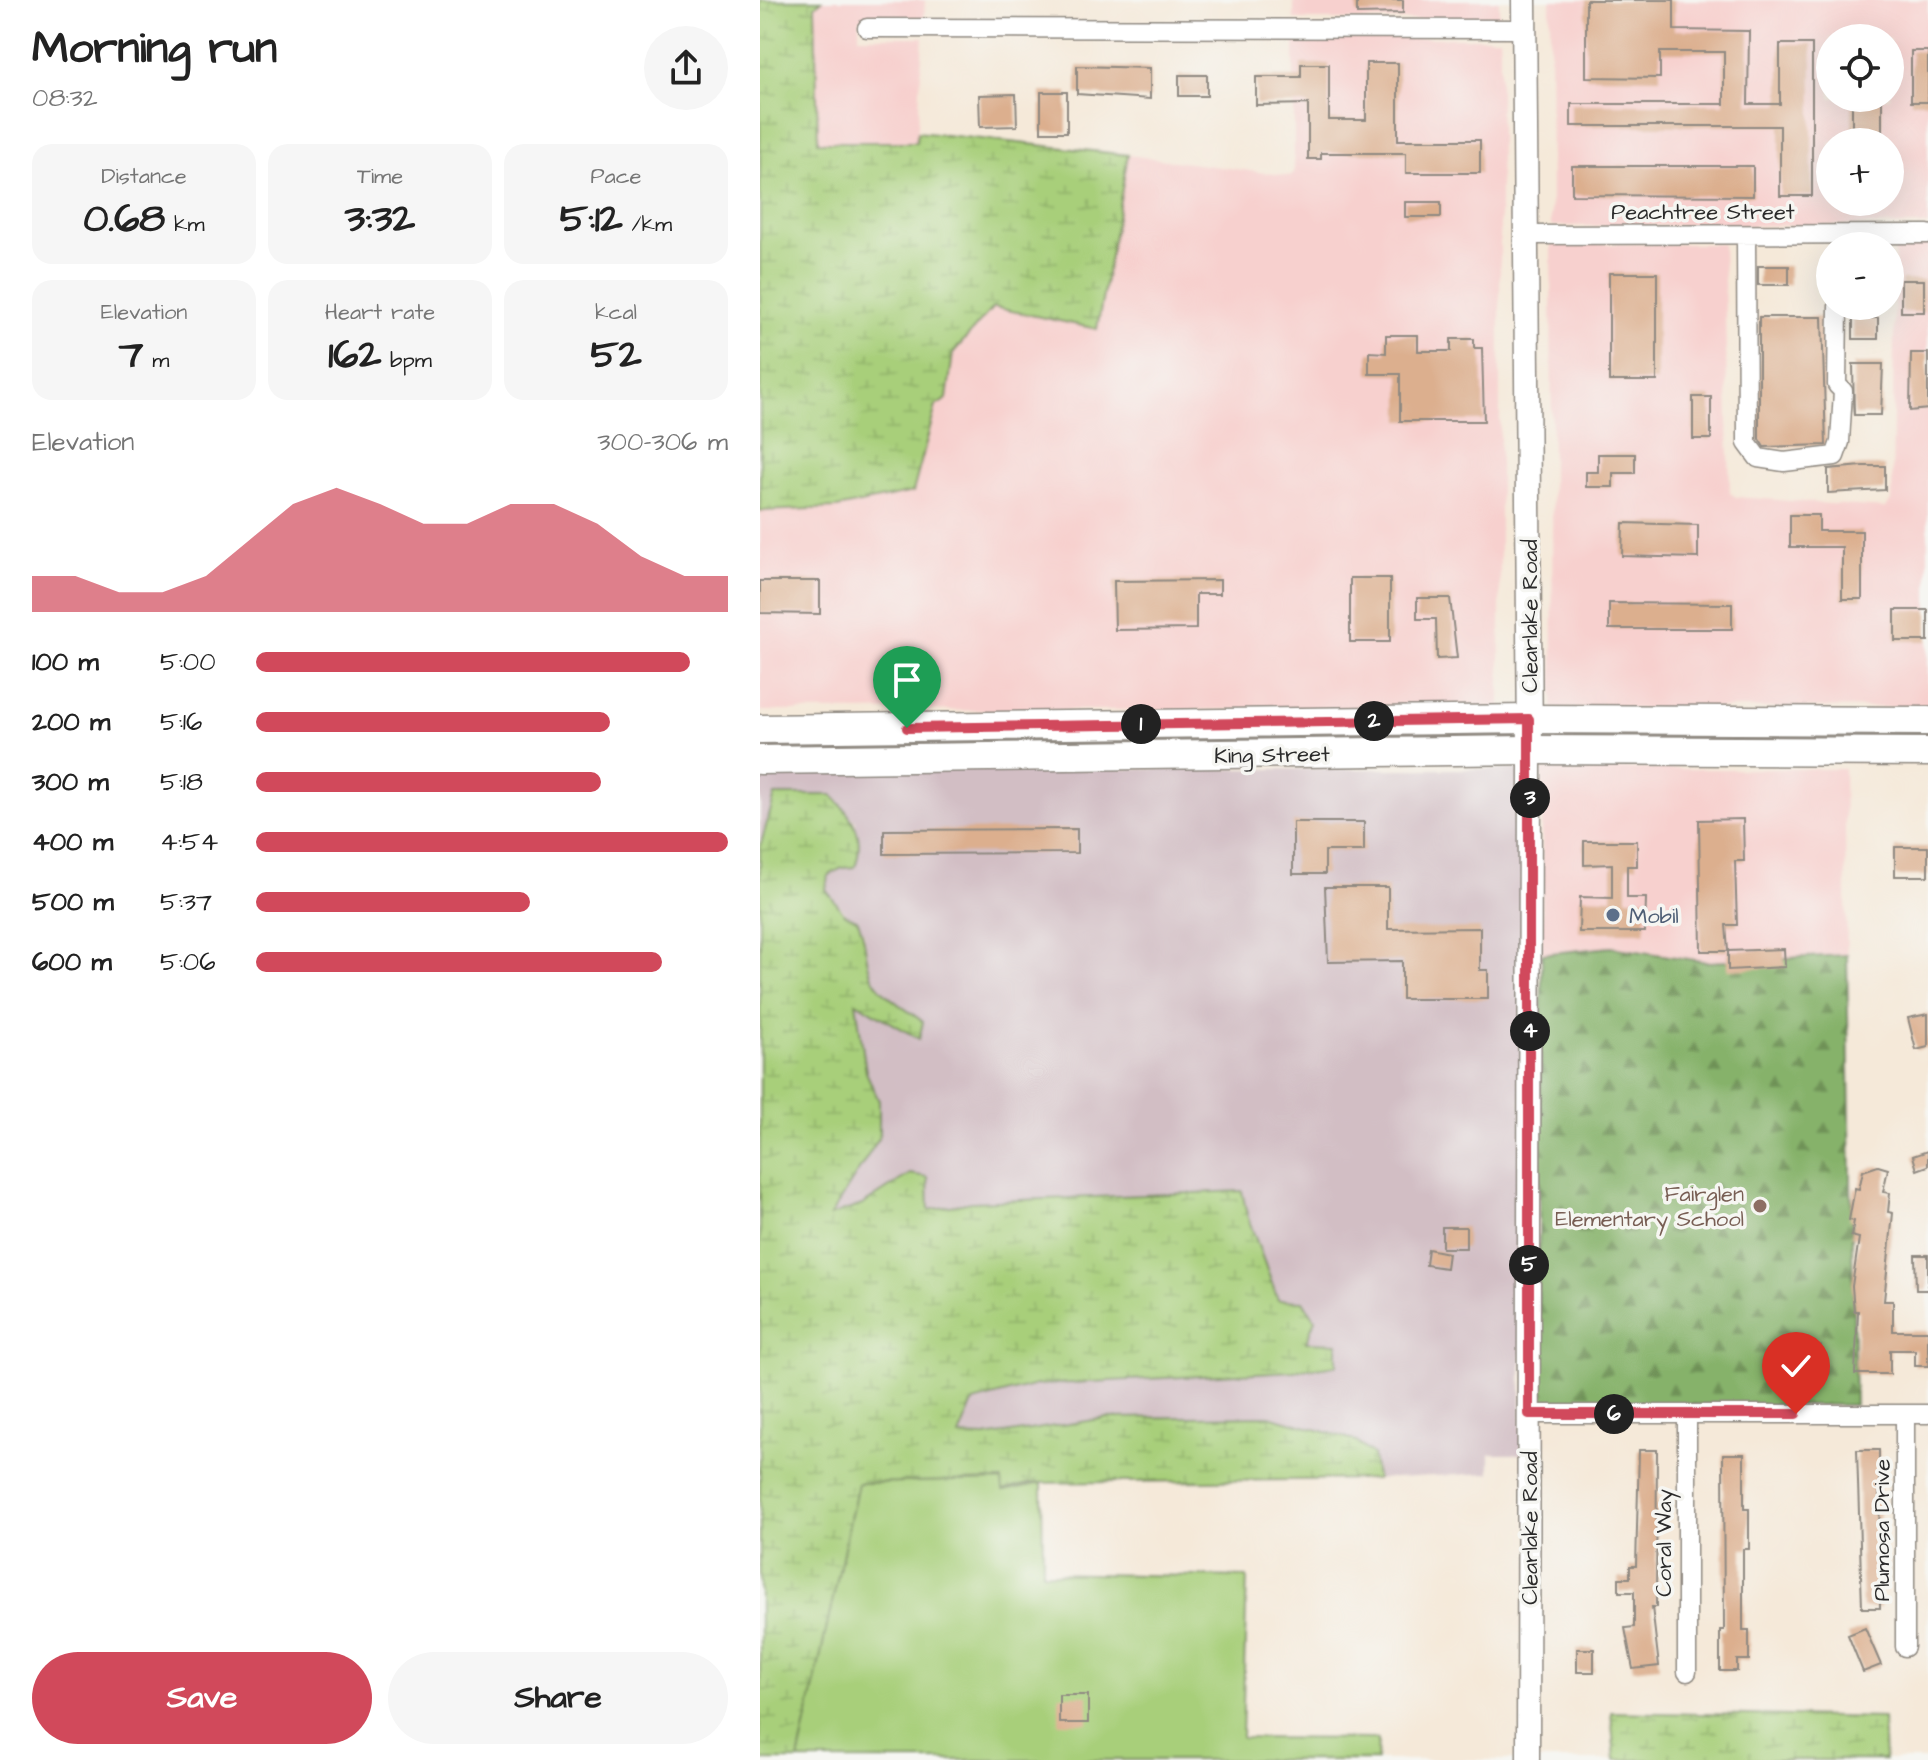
<!DOCTYPE html>
<meta charset="utf-8">
<style>
:root{--surface:#fff;--page:#f6f6f6;--text:#222;--muted:#767676;--accent:#d1495b}
body{margin:0;font-family:"Architects Daughter",sans-serif;background:var(--page);color:var(--text);height:100vh;display:flex;flex-direction:column;font-size:30px;white-space:nowrap}
*{box-sizing:border-box;margin:0}
p{font-size:26px;color:var(--muted)}
.icon{flex:none;width:44px;height:44px;fill:none;stroke:currentColor;stroke-width:2;stroke-linecap:round;stroke-linejoin:round}
.map{position:relative;flex:1;overflow:hidden}
.drawer{display:flex;flex-direction:column;background:var(--surface);width:760px}
.drawer>*{flex:none}
.buttons{position:absolute;left:1056px;top:24px;display:grid;gap:16px}
.buttons a{display:grid;place-items:center;width:88px;height:88px;border-radius:50%;background:var(--surface);box-shadow:0 8px 32px #0002;font-size:40px}
.pin{position:absolute;display:grid;place-items:center;width:68px;height:68px;color:#fff;margin:-82px -34px;border-radius:50% 50% 50% 0;rotate:-45deg;box-shadow:0 0 8px #0007}
.pin .icon{rotate:45deg}
.km{position:absolute;width:40px;height:40px;margin:-20px;border-radius:50%;background:#222;color:#fff;font-size:22px;line-height:40px;text-align:center}
.round{display:grid;place-items:center;flex:none;width:84px;height:84px;border-radius:42px;background:var(--page)}
.head{display:flex;align-items:center;justify-content:space-between;height:136px;padding:0 32px}
h1{font-size:44px;font-weight:700;line-height:60px}
.metrics{display:grid;grid-template-columns:repeat(3,1fr);gap:12px;height:136px;padding:8px 32px}
.metrics div{display:grid;align-content:center;border-radius:20px;background:var(--page);text-align:center}
.metrics b{font-size:40px;font-weight:700}
.metrics small{font-size:22px;font-weight:400}
.metrics p{font-size:22px}
.chart{height:224px;padding:16px 32px}
.chart p{display:flex;justify-content:space-between}
.chart svg{width:100%;height:144px;margin-top:8px;fill:var(--accent);opacity:.7}
.cta{display:flex;gap:16px;margin-top:auto;padding:16px 32px}
.cta a{flex:1;height:92px;border-radius:48px;background:var(--accent);color:#fff;font-size:32px;font-weight:700;line-height:92px;text-align:center}
.cta a+a{background:var(--page);color:var(--text)}
ul{padding:0 32px;list-style:none;font-size:26px}
li{display:grid;grid-template-columns:128px 96px 1fr;align-items:center;height:60px}
li i{height:20px;border-radius:10px;background:var(--accent)}
main{display:flex;flex:1;min-height:0}
.map>svg:first-child{display:block}
</style>
<main>
<section class="drawer">
<div class="head"><div><h1>Morning run</h1><p>08:32</p></div><a class="round"><svg class="icon" aria-label="share" viewBox="0 0 24 24"><path d="M12 15V3M7 8l5-5 5 5M5 13v7h14v-7"/></svg></a></div>
<div class="metrics">
<div><p>Distance</p><b>0.68<small> km</small></b></div>
<div><p>Time</p><b>3:32</b></div>
<div><p>Pace</p><b>5:12<small> /km</small></b></div>
</div>
<div class="metrics">
<div><p>Elevation</p><b>7<small> m</small></b></div>
<div><p>Heart rate</p><b>162<small> bpm</small></b></div>
<div><p>kcal</p><b>52</b></div>
</div>
<div class="chart"><p><span>Elevation</span>300–306 m</p>
<svg viewBox="0 0 160 44" preserveAspectRatio="none"><path d="M0 44V33L10 33L20 38L30 38L40 33L50 22L60 11L70 6L80 11L90 17L100 17L110 11L120 11L130 17L140 27L150 33L160 33V44z"/></svg>
</div>
<ul>
<li><b>100 m</b>5:00<i style="width:92%"></i></li>
<li><b>200 m</b>5:16<i style="width:75%"></i></li>
<li><b>300 m</b>5:18<i style="width:73%"></i></li>
<li><b>400 m</b>4:54<i style="width:100%"></i></li>
<li><b>500 m</b>5:37<i style="width:58%"></i></li>
<li><b>600 m</b>5:06<i style="width:86%"></i></li>
</ul>
<div class="cta"><a>Save</a><a>Share</a></div>
</section>
<div class="map">
<svg width="1168" height="1760" viewBox="0 0 1168 1760">
<defs>
<pattern id="forest-firs" width="22" height="20" patternUnits="userSpaceOnUse" patternTransform="scale(2)"><rect width="22" height="20" fill="#86b26a"/><path d="M5 1l3.5 6h-7zM16 11l3.5 6h-7z" fill="#6e9157"/></pattern>
<pattern id="wetland-marsh" width="20" height="14" patternUnits="userSpaceOnUse" patternTransform="scale(2)"><rect width="20" height="14" fill="#a8cf7a"/><path d="M1 5h8M5 5V1M11 12h8M15 12V8" fill="none" stroke="#91b26a"/></pattern>
</defs>
<rect width="100%" height="100%" fill="#f6f6f2"/>
<filter id="ink" filterUnits="userSpaceOnUse"><feTurbulence type="fractalNoise" baseFrequency=".0125" numOctaves="2"/><feDisplacementMap in="SourceGraphic" scale="16" xChannelSelector="R" yChannelSelector="G"/><feConvolveMatrix kernelMatrix="1 2 1 2 8 2 1 2 1" color-interpolation-filters="sRGB"/></filter>
<filter id="wash" filterUnits="userSpaceOnUse"><feTurbulence type="fractalNoise" baseFrequency=".006" numOctaves="4" result="noise"/><feDisplacementMap in="SourceGraphic" scale="32" xChannelSelector="R" yChannelSelector="G"/><feGaussianBlur stdDeviation="1.8" result="paint"/><feColorMatrix in="noise" values="0 0 0 0 0 0 0 0 0 0 0 0 0 0 0 0 0 1.4 0 .05"/><feComposite in="paint" operator="in"/></filter>
<g filter="url(#wash)">
<rect width="100%" height="100%" fill="#f5e9d9"/>
<path fill="#f7d0ce" fill-rule="evenodd" d="M62,0H165L164,19H99V37H163L157,143L58,142L55,6Z
M534,0H739V20H534Z
M790,0H1168V225L791,226ZM1070,38H1130V98H1070ZM1070,142H1130V202H1070Z
M534,38H740V709L0,711V511L77,508L153,492L176,406L187,399L193,353L233,307L337,329L368,155L529,176L534,173Z
M1135,243H1168V707L793,709L791,244H963L970,493L976,497L1125,508L1132,500Z
M782,769H1084L1087,955L948,962L782,954Z"/>
<path fill="#d2bec4" d="M0,769H762L761,1454H730V1473L616,1479L612,1455L594,1440L553,1431H272L225,1437L199,1436L213,1402L276,1385L533,1371L576,1343H545L555,1319L543,1301L518,1300L487,1215L482,1191L212,1202L169,1210L168,1177L150,1174L102,1205L70,1217L119,1137V1101L106,1072L95,1001L158,1039L163,1022L128,995L111,976L104,932L66,890L68,876L82,868L95,867L96,822L71,795L0,847Z"/>
<path fill="#a8cf7a" stroke="#6a7d52" stroke-width="2" d="M242,1480L244,1491L282,1483L283,1573L487,1577L482,1738L618,1739L617,1760H38L97,1483Z"/>
<path fill="url(#forest-firs)" stroke="#586e4a" stroke-width="2" d="M851,947L948,962L1087,955L1095,1405H777L782,954Z"/>
<path fill="url(#wetland-marsh)" stroke="#6a7d52" stroke-width="2" d="M0,0H62L55,6L58,142H156L158,132L368,155L337,329L233,307L193,353L187,399L176,406L153,492L77,508L0,511Z
M15,795H72C93,817 106,835 95,867L82,868L68,876L66,890L85,914L97,919C107,937 104,956 111,974C119,994 147,1009 163,1022L159,1039L96,1002L106,1072L119,1101V1138L70,1216L102,1205L150,1174L168,1177L169,1210L212,1202L482,1191L487,1215L518,1300L543,1301L555,1319L546,1342L577,1343V1365L533,1371L276,1385L213,1402L199,1436L225,1437L347,1418L509,1416L594,1440L613,1455L616,1479L271,1483L243,1491L242,1480L98,1483L38,1760H0V847Z
M851,1712L1123,1718L1125,1760H855Z"/>
<g id="blocks">
<path fill="#dcaf8e" d="M597,0H643V13L597,14Z
M826,0H914V30L989,31L988,104H1020V44H1052V196H1020V126H811V104H964V52H900V78L826,77Z
M1151,51H1168V102H1151Z
M606,63H638V140H720V173H646V153H561V159H548V104L496,105V77H541V64H569V120H606Z
M317,66L390,68V99L317,94Z
M419,75H447V96H419Z
M281,92H307V132H281Z
M256,94L257,126L220,127L219,95Z
M1092,98H1122V142H1092Z
M812,166H993V196L812,195Z
M645,202H681V217H645Z
M998,266H1029V285H998Z
M849,273H897V381H849Z
M1141,280H1164V312H1141Z
M999,317H1062L1066,445L1004,447L999,439Z
M1093,318H1118V339H1093Z
M626,335H658V351H691V339H714V348H722L724,421H640V374H609V352L626,353Z
M1151,353H1168V409L1150,411Z
M1093,364H1123L1121,415H1094Z
M933,397H951V439H933Z
M838,454H875V473H853V487H826V472H838Z
M1103,466H1125V490L1068,493V469Z
M1030,515H1059V531H1102V599H1082V547H1030Z
M863,523L938,525V558L862,556Z
M590,578H630V642H590Z
M460,580V594H436V629L355,630L354,581Z
M0,581H60V614L0,613Z
M657,598H690L697,658L677,659L676,619H657Z
M849,603L972,604V629H849Z
M1135,610H1168V641H1135Z
M983,819L984,861H975L977,925H966L968,951H941L939,820Z
M533,822H604V851H565V874H533Z
M317,829V853L124,854V830Z
M824,841H877V866H867V898H886L885,932H819L820,897L852,898V864L824,865Z
M1135,847H1168V876H1135Z
M565,887H628V929L720,928V970H728V999H642V961L568,962Z
M1024,949L1025,967L968,970V951Z
M1168,1014V1047L1156,1050L1148,1018Z
M1168,1151V1166L1157,1170L1153,1156Z
M1118,1166L1128,1169L1123,1192L1130,1193L1128,1212L1133,1213L1124,1301H1133V1331H1168V1366H1155V1350H1130V1374H1095L1098,1311H1094L1092,1286L1099,1238L1091,1236L1094,1221L1089,1220L1095,1188L1099,1189L1103,1171Z
M682,1227H706V1248H682Z
M668,1249L688,1253L686,1268L666,1265Z
M1155,1255H1168V1290H1156Z
M1029,1346H1061V1365H1029Z
M879,1450H897L896,1607H892L899,1666L873,1669L865,1628L874,1627V1592H859V1578H870V1566H876Z
M1097,1450H1119L1120,1608H1102Z
M963,1454H984V1509H989V1549H983V1630H989V1660H977V1671H960V1630H964Z
M1105,1628L1121,1665L1103,1672L1088,1635Z
M817,1649H834V1672H817Z
M299,1695H328V1723H299Z"/>
</g>
</g>
<g filter="url(#ink)">
<use href="#blocks" fill-opacity="0" stroke="#908a82" stroke-width="2"/>
<g fill="none" stroke-linecap="round" stroke-linejoin="round">
<defs>
<path id="minor" d="M107,28L764,29
M766,235L1168,234
M986,235L987,443L998,458L1024,462L1075,456L1080,442L1083,391L1077,385L1078,306
M769,1414H1168
M927,1414V1672
M1145,1414V1647"/>
<path id="tertiary" d="M768,1760L770,750"/>
<path id="secondary" d="M764,0L770,750"/>
<path id="primary" d="M0,729L769,719L1168,721
M0,760L770,750L1168,752"/>
</defs>
<use href="#minor" stroke="#908a82" stroke-width="21"/>
<use href="#tertiary" stroke="#908a82" stroke-width="25"/>
<use href="#secondary" stroke="#908a82" stroke-width="27"/>
<use href="#primary" stroke="#908a82" stroke-width="31"/>
<use href="#minor" stroke="#fff" stroke-width="18"/>
<use href="#tertiary" stroke="#fff" stroke-width="22"/>
<use href="#secondary" stroke="#fff" stroke-width="24"/>
<use href="#primary" stroke="#fff" stroke-width="28"/>
</g>
</g>
<g fill="none" stroke-linecap="round" stroke-linejoin="round" filter="url(#ink)">
<defs>
<path id="route" d="M147,728L769,719V1414H1036"/>
</defs>
<use href="#route" stroke="#fff" stroke-width="16"/>
<use href="#route" stroke="#d1495b" stroke-width="10"/>
</g>
<circle fill="#5c6f8a" stroke="#f6f6f2" stroke-width="3" cx="853" cy="915" r="8"/>
<circle fill="#8d6e63" stroke="#f6f6f2" stroke-width="3" cx="1000" cy="1206" r="8"/>
<g text-anchor="middle" stroke-width="7" stroke-linejoin="round" paint-order="stroke">
<g font-size="22" fill="#2b2b2b" stroke="#f6f6f2">
<text x="943" y="219">Peachtree Street</text>
<text transform="translate(769 616) rotate(-90)" y="8">Clearlake Road</text>
<text transform="translate(512 754) rotate(-1)" y="8">King Street</text>
<text transform="translate(769 1528) rotate(-90)" y="8">Clearlake Road</text>
<text transform="translate(1121 1530) rotate(-90)" y="8">Plumosa Drive</text>
<text transform="translate(903 1543) rotate(-90)" y="8">Coral Way</text>
</g>
<g font-size="22" fill="#4e5e75" stroke="#f6f6f2" text-anchor="start">
<text x="869" y="923">Mobil</text>
</g>
<g font-size="22" fill="#785e54" stroke="#f6f6f2" text-anchor="end">
<text x="984" y="1201">Fairglen<tspan x="984" dy="25">Elementary School</tspan></text>
</g>
</g>
</svg>
<div class="buttons">
<a><svg class="icon" aria-label="locate" viewBox="0 0 24 24"><circle cx="12" cy="12" r="6"/><path d="M12 2v4M12 18v4M2 12h4M18 12h4"/></svg></a>
<a>+</a>
<a>−</a>
</div>
<div class="pin" style="left:147px;top:728px;background:#1e9e55"><svg class="icon" aria-label="arrive" viewBox="0 0 24 24"><path d="M6 21V4h12l-3 4 3 4H6"/></svg></div>
<div class="pin" style="left:1036px;top:1414px;background:#d93025"><svg class="icon" aria-label="check" viewBox="0 0 24 24"><path d="M5 12l5 5 9-10"/></svg></div>
<b class="km" style="left:381px;top:724px">1</b>
<b class="km" style="left:614px;top:721px">2</b>
<b class="km" style="left:770px;top:798px">3</b>
<b class="km" style="left:770px;top:1031px">4</b>
<b class="km" style="left:769px;top:1265px">5</b>
<b class="km" style="left:854px;top:1414px">6</b>
</div>
</main>
